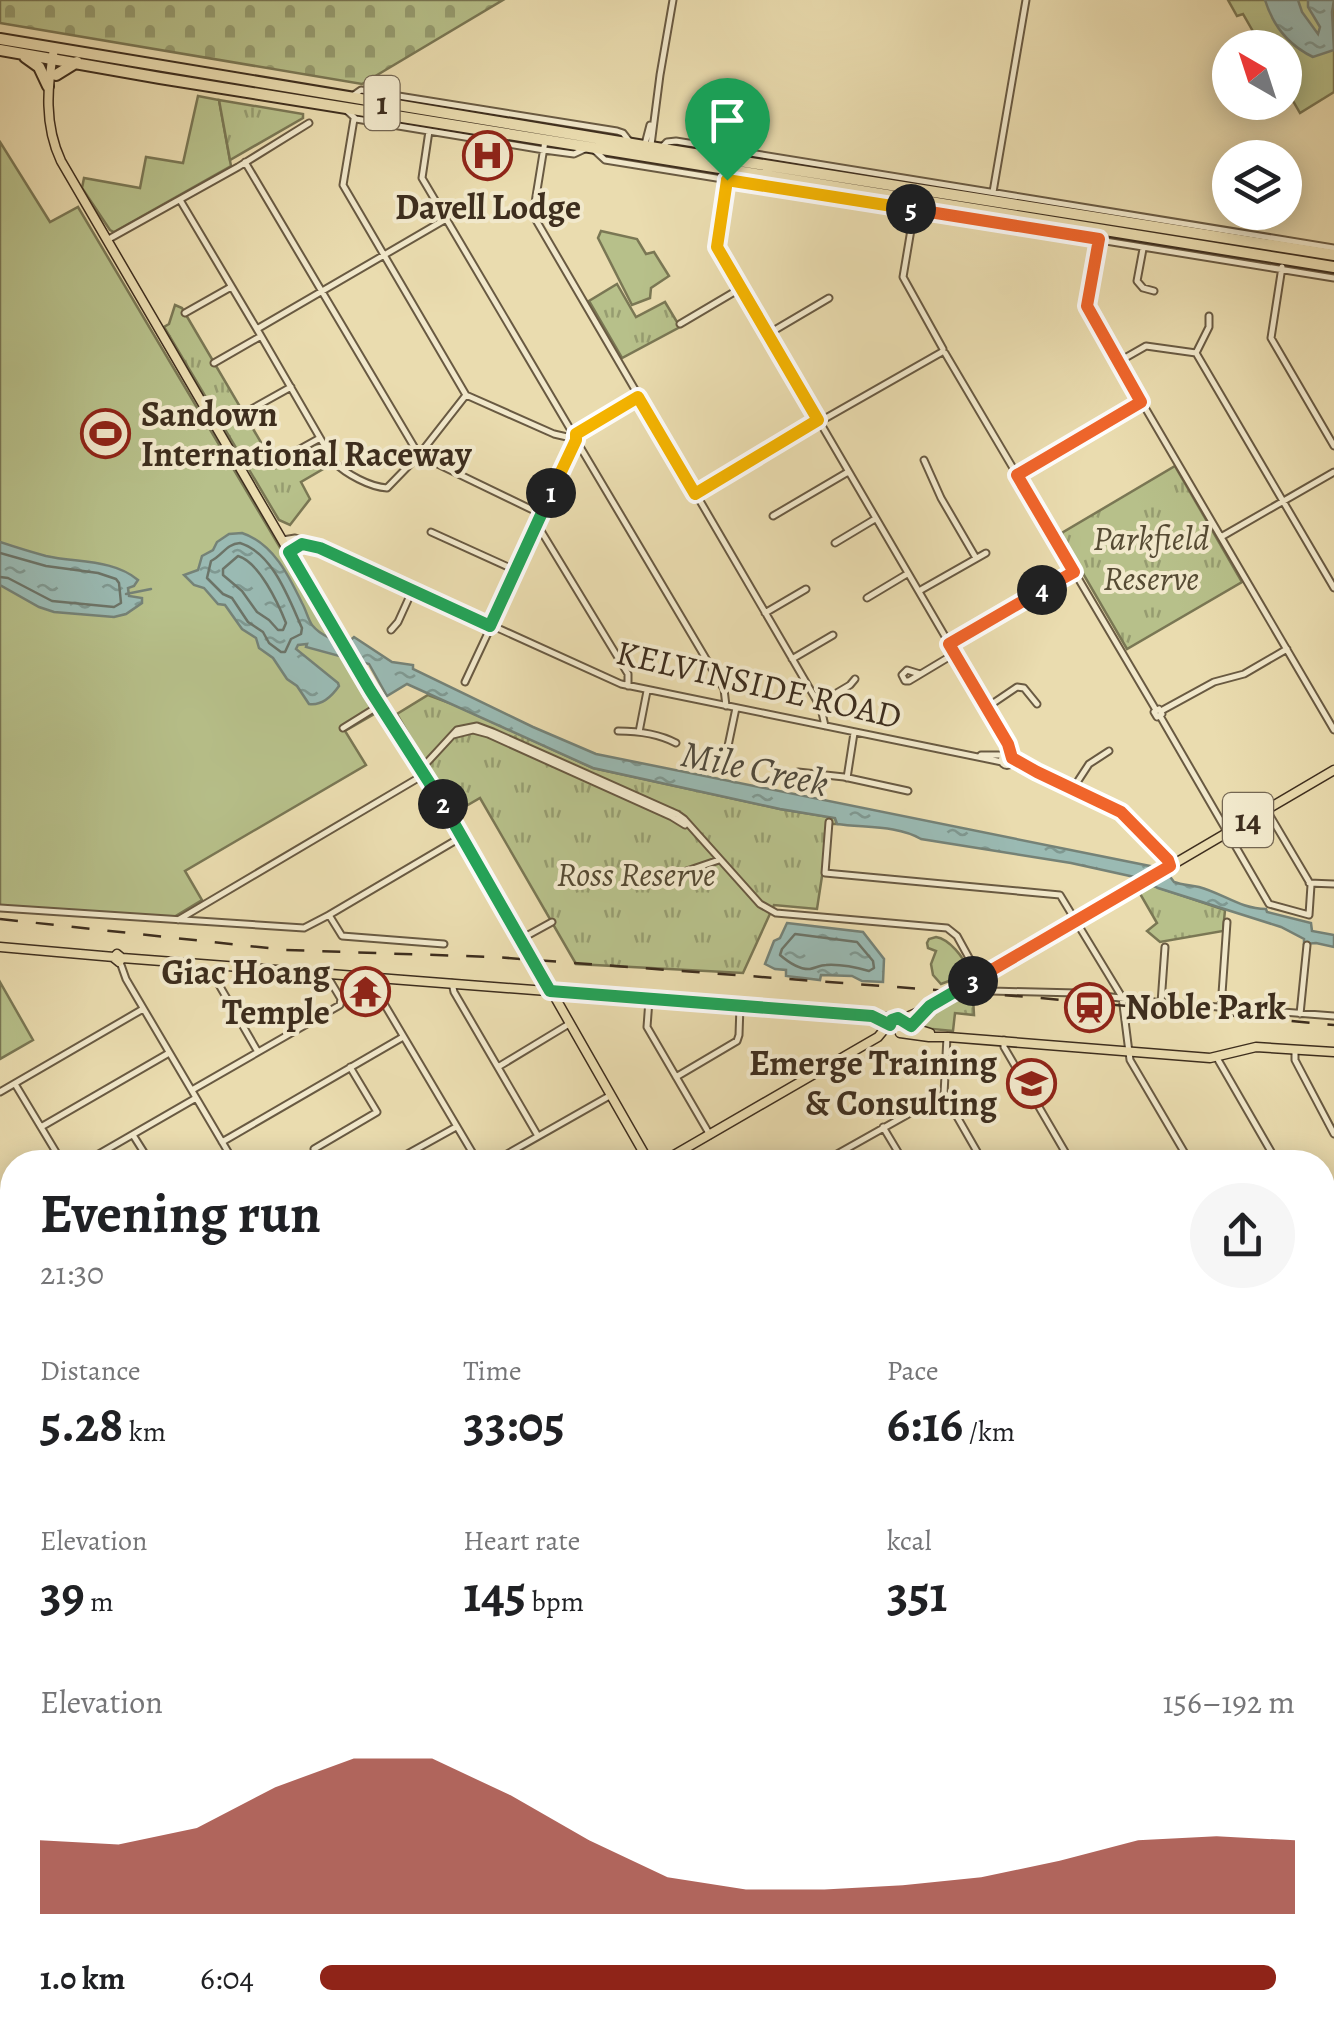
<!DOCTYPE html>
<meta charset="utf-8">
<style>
:root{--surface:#fff;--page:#f6f6f6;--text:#202124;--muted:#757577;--accent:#8f2418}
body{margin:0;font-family:Alegreya,serif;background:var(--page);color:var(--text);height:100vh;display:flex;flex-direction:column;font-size:38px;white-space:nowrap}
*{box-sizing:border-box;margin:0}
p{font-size:32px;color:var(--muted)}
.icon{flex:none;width:55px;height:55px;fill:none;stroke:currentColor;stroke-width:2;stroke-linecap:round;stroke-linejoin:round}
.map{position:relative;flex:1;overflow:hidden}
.side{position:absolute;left:0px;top:1150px;width:1335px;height:885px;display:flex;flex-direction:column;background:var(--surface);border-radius:40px 40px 0 0;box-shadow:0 5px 25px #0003}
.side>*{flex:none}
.needle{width:65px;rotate:321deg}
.fabs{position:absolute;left:1212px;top:30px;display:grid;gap:20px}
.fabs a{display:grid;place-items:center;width:90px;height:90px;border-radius:50%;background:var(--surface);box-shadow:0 5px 25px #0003;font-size:50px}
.pin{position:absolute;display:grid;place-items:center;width:85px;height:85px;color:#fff;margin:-102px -42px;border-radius:50% 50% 50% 0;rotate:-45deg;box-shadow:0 0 10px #0007}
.pin .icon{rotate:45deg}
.km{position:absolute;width:50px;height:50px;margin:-25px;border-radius:50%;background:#222;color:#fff;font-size:28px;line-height:50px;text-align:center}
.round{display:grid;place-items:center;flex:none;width:105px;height:105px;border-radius:52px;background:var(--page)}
.head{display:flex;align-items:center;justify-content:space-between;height:170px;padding:0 40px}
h1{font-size:55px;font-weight:700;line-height:75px}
.stats{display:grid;grid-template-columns:repeat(3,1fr);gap:15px;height:170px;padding:10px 40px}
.stats div{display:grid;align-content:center}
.stats b{font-size:50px;font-weight:700}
.stats small{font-size:28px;font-weight:400}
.stats p{font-size:28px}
.chart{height:280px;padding:20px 40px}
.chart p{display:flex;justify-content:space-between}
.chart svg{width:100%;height:180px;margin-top:10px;fill:var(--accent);opacity:.7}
ul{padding:0 40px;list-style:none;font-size:32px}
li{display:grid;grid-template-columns:160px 120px 1fr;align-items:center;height:75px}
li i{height:25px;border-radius:12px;background:var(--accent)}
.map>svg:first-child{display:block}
</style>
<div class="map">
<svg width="1334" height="2035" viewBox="0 0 1334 2035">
<defs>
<pattern id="cemetery-stones" width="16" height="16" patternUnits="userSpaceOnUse" patternTransform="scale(2.5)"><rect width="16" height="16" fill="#b7c08a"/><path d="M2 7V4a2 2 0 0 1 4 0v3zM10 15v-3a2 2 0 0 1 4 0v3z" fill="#969c70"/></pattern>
<pattern id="park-tufts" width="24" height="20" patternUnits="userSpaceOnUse" patternTransform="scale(2.5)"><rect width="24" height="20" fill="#b7c08a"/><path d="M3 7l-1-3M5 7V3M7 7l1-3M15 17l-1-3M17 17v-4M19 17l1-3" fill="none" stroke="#969c70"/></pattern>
<pattern id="water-ripples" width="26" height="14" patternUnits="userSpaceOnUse" patternTransform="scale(2.5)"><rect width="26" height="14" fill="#9abab3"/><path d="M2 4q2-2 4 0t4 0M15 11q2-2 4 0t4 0" fill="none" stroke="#7f9891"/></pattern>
</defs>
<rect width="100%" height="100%" fill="#eadcaf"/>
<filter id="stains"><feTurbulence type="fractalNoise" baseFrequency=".002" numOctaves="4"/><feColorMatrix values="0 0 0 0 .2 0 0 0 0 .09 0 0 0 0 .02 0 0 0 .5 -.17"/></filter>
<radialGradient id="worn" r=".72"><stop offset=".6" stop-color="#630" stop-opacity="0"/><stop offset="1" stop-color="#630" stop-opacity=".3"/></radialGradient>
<path fill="#b7c08a" stroke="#7a7754" stroke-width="2.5" d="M1228,0H1334V92L1300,113L1285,87V48L1262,47L1243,14L1237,16Z
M198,96L219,100L231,166L114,232L110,230L82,188L84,178L140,188L146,157L183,163Z
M0,142L50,222L78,207L364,689L363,695L367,697L376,713L345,731L366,765L185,871L202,900L174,917L0,907Z
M601,231L637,239L646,254L654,252L669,276L651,288L650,298L632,305L598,238Z
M936,937C949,939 964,957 968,970L965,975L941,984L933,975L931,964L936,951L928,948L927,943L929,939Z
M0,982L33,1040L0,1059Z"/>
<path fill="url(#cemetery-stones)" stroke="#7a7754" stroke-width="2.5" d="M0,0H503L362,84L0,23Z"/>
<path fill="url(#park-tufts)" stroke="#7a7754" stroke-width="2.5" d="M219,100L303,114V118L230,160Z
M617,284L636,317L665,302L680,327L622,358L589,301Z
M175,305L182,308L276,468L315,445L318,446L330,465L301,482L310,499L290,525L279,520L164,327L169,324Z
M1175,466L1242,582L1127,649L1060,534Z
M428,695L455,705L593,768L780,809L835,818L837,824H830L817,909L774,905L743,973L576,964L480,798L454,813L397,714Z
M1151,885L1225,910L1223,931L1160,942L1147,931L1157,923L1139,892Z
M969,989L973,997L974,1015L955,1013L953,1031L933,1029L931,1031L924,1028L922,1019L925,1015Z
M1327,1793L1334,1804V1965L1323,1971L1322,1796Z"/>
<path fill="url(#water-ripples)" stroke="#758277" stroke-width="2.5" d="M1265,0H1298L1302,12L1318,34L1320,27L1308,7V0H1334L1332,12L1334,50L1313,57C1288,45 1273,26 1265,0Z
M242,533C273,543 289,576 302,603C306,610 308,619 312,625C321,636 334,640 347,643L354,637L392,662L413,665V669L533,727L596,754L1155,867L1168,874L1174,882C1182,885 1191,885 1199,887C1222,893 1241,909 1266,909L1267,912L1311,923L1312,931L1334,935V947L1316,943L1304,944V939L1281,927L1158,888L1139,878L1071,863L921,839C897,825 864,828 837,824L835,818L780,809L593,768L407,684L387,696L369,664L306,647L307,644L298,645L296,649L338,683L339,686C332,696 322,706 309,704L297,686L287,679L273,658L259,648L256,638L242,629L225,605L218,604L204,588L194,585L184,575L198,570L202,556L213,550L217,542L229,534Z
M0,542C15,547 31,552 46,556C77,563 113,559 138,580L134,586L128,588L129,596L142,598V603L126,614L114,617L54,612L39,607L0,585Z
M787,923L863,932L884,959L883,982L862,981L852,976L821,975L820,980L786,976V970L775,969L765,964L774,941L780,938Z"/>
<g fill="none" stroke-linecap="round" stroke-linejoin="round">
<path stroke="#6c7468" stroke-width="2.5" d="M240,543C273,553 289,599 302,628L301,634L291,639L285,652H281L269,643L263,632L248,622L232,598L223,594L207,578L211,561C223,555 226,544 240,543Z
M0,553L46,566L98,573L116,579L119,583L121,603L114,607L52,601L8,578L0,577
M238,556C259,562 278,603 286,623L283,630H278L269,620L257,612L242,591L223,575V569Z
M795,934L857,942L873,961L874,968L869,971C855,967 842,964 826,965C821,965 815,968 810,969C798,970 787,961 780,955L782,949Z"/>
<path stroke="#758277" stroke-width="2.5" d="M126,594L151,589"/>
<defs>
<path id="minor" d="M351,97L361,90L617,131L623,133L630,142
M346,110L356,119L544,150L574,154L587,148
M354,119L343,185L466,395L554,434L567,437
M429,131L422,178L572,432
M545,141L533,215L821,708L825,726
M651,145L660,75L673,0
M663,146L667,142L676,141L1334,248
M592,148L605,160L1334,278
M644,148L650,125
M245,162L419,455L541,514
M729,170L718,248L1008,744L1011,756
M993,192L1026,0
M180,200L261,336L334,462C346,474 370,487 387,488L419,455L466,395
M916,200L903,277L943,349
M1101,236L1087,306L1089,312L1334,730
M107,240L238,167L309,123
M1143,249L1137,281L1143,288L1154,291
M1282,267L1271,338L1334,446
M185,313L231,287
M680,324L741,288
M257,329L446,219
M768,334L829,298
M945,353L1156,710
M1196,353L1209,327V316
M1118,362L1146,346L1196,353L1334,588
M214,363L261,336
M248,411L291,387
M819,422L942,352
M576,434L638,397
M576,440L724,689L726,706
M924,460L941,498L976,558
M275,463L320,438
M1017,475L1141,402
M695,494L819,423
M773,516L848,472
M538,526L628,674V686
M431,532L517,571
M1221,537L1334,472
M283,540L295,538L308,542L621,684L1002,762
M835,543L875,519
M290,551L302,544L312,546
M919,591L986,553
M867,598L907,574
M765,613L806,589
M391,630L398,622L413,589
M949,645L1074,572
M792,659L833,635
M920,674L907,670L902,675L905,681H909L954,654
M465,682L538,526L573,442
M818,704L850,685L855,679
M986,708L1017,687L1024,688L1037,704
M1159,709L1162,714L1157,717L1154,712Z
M1161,711L1214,682L1244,674L1287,649
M1160,716L1269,904L1309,915L1311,885L1266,809
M343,728L380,705
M618,731C637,731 659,734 676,743
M639,732L647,691
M453,735L473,730L488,734L672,817L685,825
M1001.5 760a5.5 5.5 0 1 1 11 0a5.5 5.5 0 1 1-11 0Z
M981,755H1004
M1012,758L1037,772L1121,812L1171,866
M724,765L736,708
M422,768L457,730L477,726L493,732L677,814L684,819L760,904L776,913L947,928L957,936L985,987L991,991L1077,993L1155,1002L1334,1016
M798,772L844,777L908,791
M847,778L854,733
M1074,787L1089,764L1109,751
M829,822L825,873L1060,895L1122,997L1130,1060L1190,1162
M681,873L719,860
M1309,883L1334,884
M0,908L304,928L329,915L342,936L444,944
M329,915L463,836
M178,920L425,774
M521,939L552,922
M120,962L126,979L234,1162
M210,965L211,971L258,1052
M452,983L454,992L538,1136
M373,985L478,1162
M649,1000L647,1027L710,1135
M1161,1003L1165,947
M1221,1008L1227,922
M1300,1014L1307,945
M947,1037L944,1094L983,1162
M1004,1040V1047L1071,1162
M1295,1051V1060L1334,1134
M1217,1058L1277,1162
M498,1067L569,1024
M676,1077L737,1041L739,1035L740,1006
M15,1084L62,1162
M192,1090L340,1005L341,999L326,974
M0,1092L143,1009
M41,1127L169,1053
M883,1127L904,1162
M133,1135L150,1162
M222,1142L403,1037
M314,1149L377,1112L350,1067
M566,1160L568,1162
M85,1162L196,1098
M393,1162L456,1127
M493,1162L611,1095
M823,1162L944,1094
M1262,1162L1273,1156
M0,1212L12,1204
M1322,1231L1334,1245
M0,1270L12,1263
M1322,1283L1334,1276
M0,1330L12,1323
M1322,1388L1334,1408
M0,1389L12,1382
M1322,1443L1334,1437
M0,1450L12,1443
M0,1469L12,1491
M1322,1548L1334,1542
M1322,1595L1334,1614
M0,1642L12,1664
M1322,1723L1334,1717
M1322,1790L1334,1784
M0,1834L12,1827
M0,1911L12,1903
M0,1976L12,1969
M1322,2019L1334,2013
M93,2022L100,2035
M156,2022L163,2035
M219,2022L227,2035
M332,2022L340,2035
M423,2022L431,2035
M546,2022L554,2035
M645,2022L671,2035
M883,2022L890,2035
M942,2022L949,2031
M35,2035L43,2031
M261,2035L278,2025
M721,2035L742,2022
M837,2035L858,2022
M1040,2035L1061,2022
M1296,2035L1317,2022"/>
<path id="major" d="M54,49C47,86 44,125 61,161L341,641L463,836L649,1162
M0,947L114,957
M117,954L122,958L119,962L114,958Z
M122,958L369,977
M371,975L378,978L374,984L368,980Z
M378,978L897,1018
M911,1027L930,1033
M900,1033L929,1037H947
M948,1037L1210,1058L1256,1047L1334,1052
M662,1162L878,1037L893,1019L907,1017L930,1007L1334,770
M0,1546L12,1539
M1148,2022L1155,2035
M475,2035L496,2022"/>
<path id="highway" d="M0,39L644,146L1334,255
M0,50L160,78L1334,267
M25,57L39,67L48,86
M56,75L77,62"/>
</defs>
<use href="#minor" stroke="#695a42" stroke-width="9"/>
<use href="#major" stroke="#3e2e1e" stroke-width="11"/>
<use href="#highway" stroke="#3e2e1e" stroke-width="14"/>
<use href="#minor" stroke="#f1e8cb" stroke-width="5"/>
<use href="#major" stroke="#eadcaf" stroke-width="8"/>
<use href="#highway" stroke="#eadcaf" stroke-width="10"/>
<path stroke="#3e2e1e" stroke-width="2.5" stroke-dasharray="18 18" stroke-linecap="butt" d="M0,919L286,950L495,957L1029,997L1334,1025"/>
</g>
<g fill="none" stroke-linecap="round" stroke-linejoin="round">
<defs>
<path id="split-1" d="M551,493L576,440V434L638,397L695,494L818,420L717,247L727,180"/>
<path id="split-2" d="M443,804L370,690L289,552L302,544L320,548L490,626L551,493"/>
<path id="split-3" d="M443,804L550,991L872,1016L890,1025L892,1020L898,1018L911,1026L930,1006L973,981"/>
<path id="split-4" d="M973,981L1170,866L1168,860L1121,812L1037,772L1012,758L1008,744L949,644L1042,590"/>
<path id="split-5" d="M911,209L1099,239L1087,306L1141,402L1017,475L1074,572L1042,590"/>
<path id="split-6" d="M727,180L911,209"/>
</defs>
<use href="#split-1" stroke="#fff" stroke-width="20"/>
<use href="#split-2" stroke="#fff" stroke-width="20"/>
<use href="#split-3" stroke="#fff" stroke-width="20"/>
<use href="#split-4" stroke="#fff" stroke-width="20"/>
<use href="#split-5" stroke="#fff" stroke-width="20"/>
<use href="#split-6" stroke="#fff" stroke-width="20"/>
<use href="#split-1" stroke="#f5b400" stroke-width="12"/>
<use href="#split-2" stroke="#22a559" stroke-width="12"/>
<use href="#split-3" stroke="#22a559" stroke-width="12"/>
<use href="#split-4" stroke="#f0652b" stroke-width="12"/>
<use href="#split-5" stroke="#f0652b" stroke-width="12"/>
<use href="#split-6" stroke="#f5b400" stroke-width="12"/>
</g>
<defs>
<symbol id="hospital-ring" viewBox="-11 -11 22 22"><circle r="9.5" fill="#f1e8cb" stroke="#8f2418" stroke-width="1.5"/><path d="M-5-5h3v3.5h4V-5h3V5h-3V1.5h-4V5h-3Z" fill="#8f2418"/></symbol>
<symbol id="stadium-ring" viewBox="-11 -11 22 22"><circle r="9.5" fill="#f1e8cb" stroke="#8f2418" stroke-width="1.5"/><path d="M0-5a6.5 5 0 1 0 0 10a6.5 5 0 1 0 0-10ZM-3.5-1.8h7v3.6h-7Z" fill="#8f2418"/></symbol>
<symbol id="temple-ring" viewBox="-11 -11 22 22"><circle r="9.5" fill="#f1e8cb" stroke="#8f2418" stroke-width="1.5"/><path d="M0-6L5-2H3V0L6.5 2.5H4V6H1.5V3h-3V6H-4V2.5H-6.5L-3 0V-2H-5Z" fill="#8f2418"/></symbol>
<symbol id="station-ring" viewBox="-11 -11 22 22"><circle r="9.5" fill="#f1e8cb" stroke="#8f2418" stroke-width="1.5"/><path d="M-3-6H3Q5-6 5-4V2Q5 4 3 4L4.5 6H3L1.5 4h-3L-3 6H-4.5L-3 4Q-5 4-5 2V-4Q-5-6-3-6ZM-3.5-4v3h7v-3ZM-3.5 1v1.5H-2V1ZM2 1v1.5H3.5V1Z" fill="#8f2418"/></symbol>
<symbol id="university-ring" viewBox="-11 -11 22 22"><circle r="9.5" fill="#f1e8cb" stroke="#8f2418" stroke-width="1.5"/><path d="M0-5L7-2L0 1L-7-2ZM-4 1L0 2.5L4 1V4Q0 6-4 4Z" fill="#8f2418"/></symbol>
</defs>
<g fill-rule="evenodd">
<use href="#hospital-ring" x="460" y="128" width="55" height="55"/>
<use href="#stadium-ring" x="78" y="406" width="55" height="55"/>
<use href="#temple-ring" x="338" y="964" width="55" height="55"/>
<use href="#station-ring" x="1062" y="980" width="55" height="55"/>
<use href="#university-ring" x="1004" y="1056" width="55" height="55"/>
</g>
<g text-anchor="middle" stroke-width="8" stroke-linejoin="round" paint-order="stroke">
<g fill="#f1e8cb" stroke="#746652" stroke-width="2.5">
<rect x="364.5" y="76" width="35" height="54" rx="8"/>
<rect x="1223" y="793" width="50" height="54" rx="8"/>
</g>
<g font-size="32" font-weight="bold" fill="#3e2e1e">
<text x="382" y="114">1</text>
<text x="1248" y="831">14</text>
</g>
<g font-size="35" font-weight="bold" fill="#3e2e1e" stroke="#f1e8cb" text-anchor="start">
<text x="488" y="219" text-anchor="middle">Davell Lodge</text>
<text x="141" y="426">Sandown<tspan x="141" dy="40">International Raceway</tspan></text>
<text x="330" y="984" text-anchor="end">Giac Hoang<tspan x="330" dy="40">Temple</tspan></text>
<text x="1125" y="1019">Noble Park</text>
<text x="997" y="1075" text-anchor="end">Emerge Training<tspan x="997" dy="40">&amp; Consulting</tspan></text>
</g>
<g font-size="35" font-style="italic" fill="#564b34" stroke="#f1e8cb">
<text x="1151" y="550">Parkfield<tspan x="1151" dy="40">Reserve</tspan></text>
<text x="636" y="886">Ross Reserve</text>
</g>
<g font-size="35" fill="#3e2e1e" stroke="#f1e8cb">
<text transform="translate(759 684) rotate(13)" y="12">KELVINSIDE ROAD</text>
</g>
<g font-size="38" font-style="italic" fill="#504a3c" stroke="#f1e8cb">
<text transform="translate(755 768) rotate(12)" y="13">Mile Creek</text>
</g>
</g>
<rect width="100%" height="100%" filter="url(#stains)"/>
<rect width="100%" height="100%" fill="url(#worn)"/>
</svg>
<div class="fabs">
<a><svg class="needle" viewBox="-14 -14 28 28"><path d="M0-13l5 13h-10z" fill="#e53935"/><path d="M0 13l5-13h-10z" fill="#757577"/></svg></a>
<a><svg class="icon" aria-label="layers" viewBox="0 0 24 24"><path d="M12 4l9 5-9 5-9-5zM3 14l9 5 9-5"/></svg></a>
</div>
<div class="pin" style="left:727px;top:180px;background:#1e9e55"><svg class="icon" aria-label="arrive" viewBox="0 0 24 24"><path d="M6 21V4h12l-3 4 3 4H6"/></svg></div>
<b class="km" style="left:551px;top:493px">1</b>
<b class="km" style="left:443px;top:804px">2</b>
<b class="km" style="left:973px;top:981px">3</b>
<b class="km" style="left:1042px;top:590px">4</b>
<b class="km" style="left:911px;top:209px">5</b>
<section class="side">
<div class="head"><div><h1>Evening run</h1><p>21:30</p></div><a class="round"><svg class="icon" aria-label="share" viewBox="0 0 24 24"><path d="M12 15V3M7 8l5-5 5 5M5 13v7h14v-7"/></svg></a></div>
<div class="stats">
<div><p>Distance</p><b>5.28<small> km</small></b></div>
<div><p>Time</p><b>33:05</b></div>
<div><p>Pace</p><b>6:16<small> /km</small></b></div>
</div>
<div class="stats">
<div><p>Elevation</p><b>39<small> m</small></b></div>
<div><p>Heart rate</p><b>145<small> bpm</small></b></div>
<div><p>kcal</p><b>351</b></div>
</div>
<div class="chart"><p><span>Elevation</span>156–192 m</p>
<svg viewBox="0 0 160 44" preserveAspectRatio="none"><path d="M0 44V26L10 27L20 23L30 13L40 6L50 6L60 15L70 26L80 35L90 38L100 38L110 37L120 35L130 31L140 26L150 25L160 26V44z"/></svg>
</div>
<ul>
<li><b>1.0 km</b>6:04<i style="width:98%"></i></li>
</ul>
</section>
</div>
